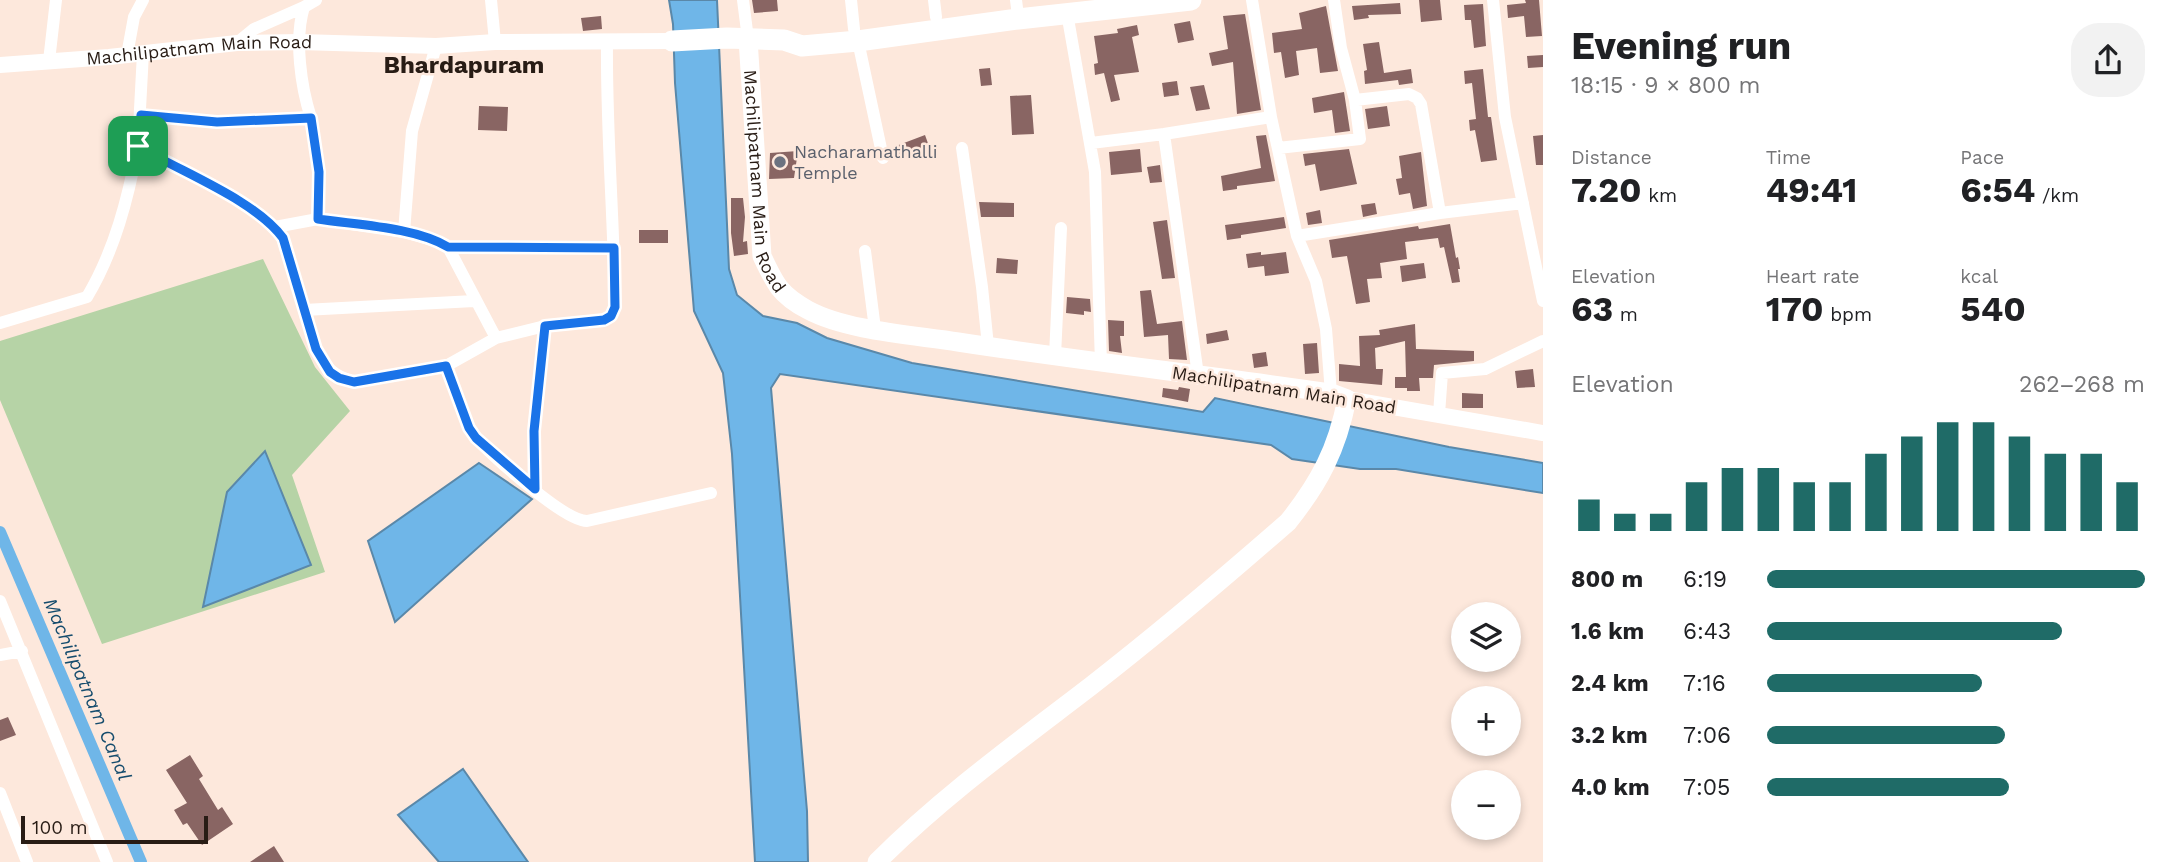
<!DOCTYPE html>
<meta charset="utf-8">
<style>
:root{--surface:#fff;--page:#f2f2f2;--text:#202124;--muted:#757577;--accent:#1f6b67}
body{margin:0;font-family:"Work Sans",sans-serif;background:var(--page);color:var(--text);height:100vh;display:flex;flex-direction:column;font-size:26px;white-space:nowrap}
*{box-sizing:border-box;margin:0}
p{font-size:23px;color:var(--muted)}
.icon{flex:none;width:38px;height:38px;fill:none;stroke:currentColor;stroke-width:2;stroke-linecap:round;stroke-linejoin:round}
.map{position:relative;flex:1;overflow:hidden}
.side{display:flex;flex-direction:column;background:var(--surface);width:630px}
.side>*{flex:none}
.fabs{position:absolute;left:1451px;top:602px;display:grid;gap:14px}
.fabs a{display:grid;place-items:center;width:70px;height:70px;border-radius:50%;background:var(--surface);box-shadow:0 4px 10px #0003;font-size:35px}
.scale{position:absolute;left:21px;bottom:18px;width:187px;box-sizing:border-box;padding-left:7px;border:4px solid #281c15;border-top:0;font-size:19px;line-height:24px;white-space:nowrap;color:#281c15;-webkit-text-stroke:5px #fde8dc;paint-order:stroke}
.pin{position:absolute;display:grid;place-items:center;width:60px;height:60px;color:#fff;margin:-30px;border-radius:14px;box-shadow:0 4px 10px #0006}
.round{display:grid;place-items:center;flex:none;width:74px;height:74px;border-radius:28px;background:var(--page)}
.head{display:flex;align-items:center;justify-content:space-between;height:119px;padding:0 28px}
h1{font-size:38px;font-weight:700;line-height:52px}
.stats{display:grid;grid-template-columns:repeat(3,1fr);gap:10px;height:119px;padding:7px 28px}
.stats div{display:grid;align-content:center}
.stats b{font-size:35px;font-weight:700}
.stats small{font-size:19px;font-weight:400}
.stats p{font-size:19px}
.chart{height:196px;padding:14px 28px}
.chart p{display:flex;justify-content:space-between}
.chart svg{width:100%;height:126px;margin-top:7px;stroke:var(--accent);stroke-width:6}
ul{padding:0 28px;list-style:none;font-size:23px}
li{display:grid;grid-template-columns:112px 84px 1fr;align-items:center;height:52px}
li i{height:18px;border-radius:9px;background:var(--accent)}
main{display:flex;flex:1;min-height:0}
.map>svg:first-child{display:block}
</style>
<main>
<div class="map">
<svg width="1543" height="862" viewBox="0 0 1543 862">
<rect width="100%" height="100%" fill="#fde8dc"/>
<path fill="#b6d3a6" d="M263,259L315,367L350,411L292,475L325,572L102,644L0,400V341Z"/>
<path fill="#6fb6e8" stroke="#5a88a9" stroke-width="2" d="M669,0H717L729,269L737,295L763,316L797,323L827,338L912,363L1203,412L1215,398L1449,447L1543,463V493L1396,469H1360L1292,459L1271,445L780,374L771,388L807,811L808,862H755L732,454L723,373L694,311L675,83L673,24Z
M265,451L311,565L203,607L227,492Z
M479,463L532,499L395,622L368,541Z
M463,769L528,862H439L398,815Z"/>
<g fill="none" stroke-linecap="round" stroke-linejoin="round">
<path stroke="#6fb6e8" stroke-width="12" d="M0,532L141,862"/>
</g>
<path fill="#896563" d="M752,0H777L778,11L754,13Z
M1419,0H1440L1442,20L1421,22Z
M1525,0H1539L1542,36L1526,37L1524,16L1508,18L1507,5L1526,3Z
M1400,3L1401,14L1368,15L1369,18L1354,20L1352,6Z
M1483,4L1486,46L1474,48L1471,20H1465L1464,5Z
M1326,6L1338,71L1320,73L1317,48L1296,51L1299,75L1285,78L1281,52L1274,53L1272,33L1302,29L1299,13Z
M1245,14L1261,110L1237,114L1233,62L1212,66L1209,53L1228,49L1223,16Z
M601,16L602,29L583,31L581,18Z
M1190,21L1194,40L1178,43L1174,24Z
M1137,25L1139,35L1132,37L1139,72L1114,75L1120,100L1111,102L1104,73L1095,75L1094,64L1098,63L1094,36L1118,33L1117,29Z
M1379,42L1384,73L1411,69L1413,83L1399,85L1398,80L1365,84L1364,71L1367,70L1363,44Z
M1543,55V67L1528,68L1527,56Z
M990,68L992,85L981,86L979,69Z
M1483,69L1488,117H1491L1497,160L1481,162L1475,130L1470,131L1469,120L1476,119L1472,83L1465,84L1464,71Z
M1177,81L1179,95L1164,97L1162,83Z
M1204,85L1210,109L1196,111L1190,87Z
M1344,92L1350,131L1335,133L1332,110L1314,113L1312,98Z
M1031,95L1034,134L1012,135L1010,96Z
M479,106L508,107L507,131L478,130Z
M1387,106L1390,126L1368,129L1365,109Z
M925,135L930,149L901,159L896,146Z
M1266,135L1275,181L1237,186V189L1223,191L1221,176L1261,168L1256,136Z
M1543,135V165H1536L1533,136Z
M1140,149L1142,172L1111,175L1109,152Z
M1349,149L1357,184L1320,191L1315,164L1305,166L1303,154Z
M798,151L794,178L769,179L770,153Z
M1421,152L1427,206L1413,209L1410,193L1399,195L1396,179L1402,178L1399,156Z
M1160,165L1162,182L1150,183L1147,167Z
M731,198H743L745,217L743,242L747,241L748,254L734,256L731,233Z
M979,202L1014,203V217H981Z
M1375,203L1377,214L1363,217L1361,205Z
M1320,210L1322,223L1308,225L1306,213Z
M1284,217L1286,228L1241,235V238L1227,240L1225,225Z
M1167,220L1175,278L1162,279L1153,222Z
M1450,224L1456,258L1458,257L1460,269H1458L1460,282L1452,283L1444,247L1440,248L1438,238L1405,242L1407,259L1380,263L1382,278L1367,279L1370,302L1356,304L1347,256L1332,258L1329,240L1418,226L1419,229Z
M639,230H668V243H639Z
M1261,252V255L1286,252L1289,273L1265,276L1264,266L1248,268L1246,254Z
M997,258L1018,260L1017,274L996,273Z
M1424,263L1426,278L1402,282L1400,266Z
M1151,290L1157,324L1182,321L1187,360L1169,359L1168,335L1144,337L1140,291Z
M1067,297L1090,299L1091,312L1084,311V315L1066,313Z
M1108,320L1124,321V336H1120L1122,353L1109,351Z
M1415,324L1416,349L1474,351V361L1434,365L1433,378H1419L1420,391H1407V388H1395V377H1406L1405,341L1375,348L1376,369H1383L1382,385L1339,381V364L1360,366L1359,336L1380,335L1379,330Z
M1227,330L1229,340L1207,344L1206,334Z
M1317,343L1319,373L1305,374L1303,344Z
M1266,352L1268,366L1254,368L1252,354Z
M1533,369L1535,387L1517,388L1515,371Z
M1179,387L1190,389L1188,402L1162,397L1163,388L1178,390Z
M1462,393L1483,394V408H1462Z
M8,717L16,735L0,741V720Z
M190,755L203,776L199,779L218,810L222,807L233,824L202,845L187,823L183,825L174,810L187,803L166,770Z
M274,846L284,862H250Z"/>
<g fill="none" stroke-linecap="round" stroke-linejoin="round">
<path stroke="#fff" stroke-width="12" d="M491,0L495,42
M743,0L748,39
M851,0L854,29
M934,0L936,17
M1016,0L1017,8
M1252,0L1271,117L1297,236L1316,281L1326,329L1331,393
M1334,0L1341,48L1355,100L1409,94L1417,98L1421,104L1440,213
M1493,0L1505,117L1543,301
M1067,13L1095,172L1101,364
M858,41L883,158
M237,43L254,29L304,7
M143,53L138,146C178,170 256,201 283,238L316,349C325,368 334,376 354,382L446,366L496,338L545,326L604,320L611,316L615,307C614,219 606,130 607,42
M127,55L134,17L143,0
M49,61L56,0
M141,115L217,122L311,118C301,87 294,39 304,7L316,0
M1164,134L1198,375
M1091,143L1164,134L1271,117
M962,148L982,287L988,346
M1278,148L1360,139L1355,100
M318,219L404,232L412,131L436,46
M275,227L318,219L319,172L311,118
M404,232L439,242L448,247L496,338
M1297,236L1440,213L1523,203
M448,247L614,248
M865,251L875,329
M304,310L474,301
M0,323L87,297C115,250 128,198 138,146
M1055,356L1061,228
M446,366L469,427L476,438C494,457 564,521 587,521L711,493
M1439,414L1442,373L1485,369L1543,341
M535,489L534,431L545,326
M0,601L107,862
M0,655L22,651
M0,793L27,862"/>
<g stroke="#fff" stroke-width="16">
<path id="s1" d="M0,65L109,57L237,43L300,42L436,46L495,42L672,41"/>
<path d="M1347,399L1543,433"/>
</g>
<path stroke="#fff" stroke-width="19" id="s2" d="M748,39L762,256C775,284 780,295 808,310C847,331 914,335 958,342C1082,361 1207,375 1331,393L1347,399C1337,449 1320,482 1288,522C1224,578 1158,634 1091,686C1018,742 943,796 877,862"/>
<path stroke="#fff" stroke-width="21" d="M672,41L727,38L784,40L802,46L858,41L1018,19L1191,0"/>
</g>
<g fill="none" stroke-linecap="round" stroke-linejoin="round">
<defs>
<path id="route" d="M141,115L217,122L311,118L319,172L318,219C357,225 415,227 448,247L614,248L615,307L611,316L604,320L545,326L534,431L535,489L476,438L469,428L446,366L354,382L339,378L330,372L316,349L283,238C254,199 180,172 138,146Z"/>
</defs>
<use href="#route" stroke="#fff" stroke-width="14"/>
<use href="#route" stroke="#1a73e8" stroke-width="9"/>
</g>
<circle fill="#6b7280" stroke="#fde8dc" stroke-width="2.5" cx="780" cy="162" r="7"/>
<g text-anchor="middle" stroke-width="5" stroke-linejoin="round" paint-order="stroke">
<g font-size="18" fill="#281c15" stroke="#fde8dc">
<text dy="6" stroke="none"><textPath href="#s1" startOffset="200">Machilipatnam Main Road</textPath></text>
<text dy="6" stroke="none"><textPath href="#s2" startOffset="144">Machilipatnam Main Road</textPath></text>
<text transform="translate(1284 390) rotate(9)" y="6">Machilipatnam Main Road</text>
</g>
<g font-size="18" fill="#5b616d" stroke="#fde8dc" text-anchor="start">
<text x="794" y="158">Nacharamathalli<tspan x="794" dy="21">Temple</tspan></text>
</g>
<g font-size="19" font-style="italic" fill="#154c6d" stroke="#fde8dc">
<text transform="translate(88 689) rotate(67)" y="7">Machilipatnam Canal</text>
</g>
<g font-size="24" font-weight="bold" fill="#281c15" stroke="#fde8dc">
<text x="464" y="73">Bhardapuram</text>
</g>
</g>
</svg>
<div class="fabs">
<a><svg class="icon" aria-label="layers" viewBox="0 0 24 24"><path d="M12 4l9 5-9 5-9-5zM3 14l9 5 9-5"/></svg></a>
<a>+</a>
<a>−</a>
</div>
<div class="scale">100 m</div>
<div class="pin" style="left:138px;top:146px;background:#1e9e55"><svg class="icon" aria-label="arrive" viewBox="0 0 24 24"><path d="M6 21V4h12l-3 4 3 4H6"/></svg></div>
</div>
<section class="side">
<div class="head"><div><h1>Evening run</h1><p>18:15 · 9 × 800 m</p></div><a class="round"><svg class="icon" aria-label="share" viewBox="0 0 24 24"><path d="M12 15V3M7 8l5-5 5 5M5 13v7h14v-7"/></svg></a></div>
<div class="stats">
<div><p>Distance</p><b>7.20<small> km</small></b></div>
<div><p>Time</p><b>49:41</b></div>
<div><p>Pace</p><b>6:54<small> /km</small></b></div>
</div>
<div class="stats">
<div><p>Elevation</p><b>63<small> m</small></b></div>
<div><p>Heart rate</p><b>170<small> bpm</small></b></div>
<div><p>kcal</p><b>540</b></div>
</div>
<div class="chart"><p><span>Elevation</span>262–268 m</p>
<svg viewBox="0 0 160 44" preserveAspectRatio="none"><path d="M5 44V33M15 44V38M25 44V38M35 44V27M45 44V22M55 44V22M65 44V27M75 44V27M85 44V17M95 44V11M105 44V6M115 44V6M125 44V11M135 44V17M145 44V17M155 44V27"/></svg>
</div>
<ul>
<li><b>800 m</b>6:19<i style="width:100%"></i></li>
<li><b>1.6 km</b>6:43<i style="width:78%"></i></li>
<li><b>2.4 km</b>7:16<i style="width:57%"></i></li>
<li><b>3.2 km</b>7:06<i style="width:63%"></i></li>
<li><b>4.0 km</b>7:05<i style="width:64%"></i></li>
</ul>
</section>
</main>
